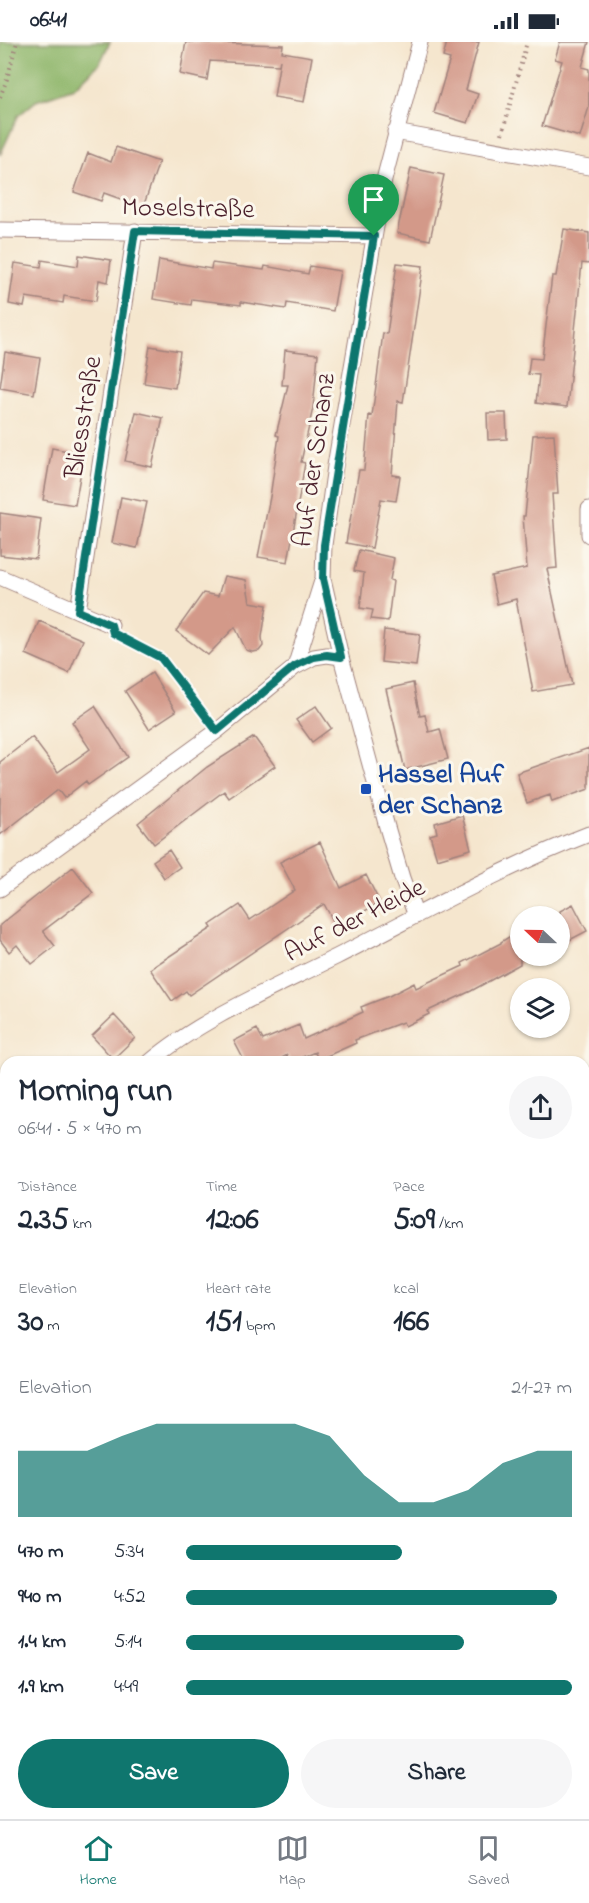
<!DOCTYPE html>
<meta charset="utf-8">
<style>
:root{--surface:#fff;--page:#f6f6f7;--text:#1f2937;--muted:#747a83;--line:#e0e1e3;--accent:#0f766e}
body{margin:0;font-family:"Indie Flower",sans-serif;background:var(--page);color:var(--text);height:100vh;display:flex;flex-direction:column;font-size:22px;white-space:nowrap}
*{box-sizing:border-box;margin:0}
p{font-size:20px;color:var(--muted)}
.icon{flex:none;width:33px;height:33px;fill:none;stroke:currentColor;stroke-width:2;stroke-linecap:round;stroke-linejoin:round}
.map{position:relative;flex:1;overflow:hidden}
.side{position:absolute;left:0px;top:1014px;width:590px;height:764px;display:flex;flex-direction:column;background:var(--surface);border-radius:18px 18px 0 0;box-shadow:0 2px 4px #0004}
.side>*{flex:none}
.needle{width:39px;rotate:292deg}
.controls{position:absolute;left:510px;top:864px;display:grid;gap:12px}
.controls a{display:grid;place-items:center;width:60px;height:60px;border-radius:50%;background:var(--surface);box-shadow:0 2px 4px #0004;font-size:30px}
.pin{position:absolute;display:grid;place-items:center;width:51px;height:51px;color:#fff;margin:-62px -26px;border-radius:50% 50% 50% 0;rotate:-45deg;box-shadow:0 0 6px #0007}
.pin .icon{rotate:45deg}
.round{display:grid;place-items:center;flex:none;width:63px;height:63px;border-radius:32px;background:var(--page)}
.head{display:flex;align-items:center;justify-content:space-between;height:102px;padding:0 18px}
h1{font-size:33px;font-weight:700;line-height:45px}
.metrics{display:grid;grid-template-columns:repeat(3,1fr);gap:9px;height:102px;padding:6px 18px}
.metrics div{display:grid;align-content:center}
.metrics b{font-size:30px;font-weight:700}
.metrics small{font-size:16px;font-weight:400}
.metrics p{font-size:16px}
.chart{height:168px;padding:12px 18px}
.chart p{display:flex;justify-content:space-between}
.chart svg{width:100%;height:108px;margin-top:6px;fill:var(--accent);opacity:.7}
.primary-button{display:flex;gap:12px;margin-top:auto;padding:12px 18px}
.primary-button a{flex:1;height:69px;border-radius:36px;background:var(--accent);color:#fff;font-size:24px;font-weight:700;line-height:69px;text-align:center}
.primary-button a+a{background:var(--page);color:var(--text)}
ul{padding:0 18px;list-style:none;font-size:20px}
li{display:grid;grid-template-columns:96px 72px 1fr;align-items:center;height:45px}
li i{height:15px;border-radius:8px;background:var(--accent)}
.status{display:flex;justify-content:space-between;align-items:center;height:42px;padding:0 30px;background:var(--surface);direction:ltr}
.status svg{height:16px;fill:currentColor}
.dock{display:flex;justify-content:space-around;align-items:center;height:84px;border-top:2px solid var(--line);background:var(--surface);font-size:16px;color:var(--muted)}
.dock a{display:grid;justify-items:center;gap:3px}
.dock .current{color:var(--accent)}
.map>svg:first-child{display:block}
</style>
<div class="status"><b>06:41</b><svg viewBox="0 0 49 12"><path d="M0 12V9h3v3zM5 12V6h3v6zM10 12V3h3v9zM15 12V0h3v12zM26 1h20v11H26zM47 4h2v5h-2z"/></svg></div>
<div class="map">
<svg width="589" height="1777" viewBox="0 0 589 1777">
<rect width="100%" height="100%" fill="#fbf7ec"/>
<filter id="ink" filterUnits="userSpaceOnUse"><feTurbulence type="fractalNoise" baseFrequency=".0167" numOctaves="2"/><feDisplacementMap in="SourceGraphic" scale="12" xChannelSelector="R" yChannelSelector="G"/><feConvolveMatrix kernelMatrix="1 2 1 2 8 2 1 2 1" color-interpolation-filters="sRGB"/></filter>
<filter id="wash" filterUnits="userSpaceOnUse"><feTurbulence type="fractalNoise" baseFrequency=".008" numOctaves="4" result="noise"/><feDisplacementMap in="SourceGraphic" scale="24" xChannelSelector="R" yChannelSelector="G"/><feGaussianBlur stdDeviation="1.35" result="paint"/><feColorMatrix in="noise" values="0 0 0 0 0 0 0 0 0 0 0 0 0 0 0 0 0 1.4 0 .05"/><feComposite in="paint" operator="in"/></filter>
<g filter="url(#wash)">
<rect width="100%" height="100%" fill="#f5e6ce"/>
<path fill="#92b86e" stroke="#6e6c4c" stroke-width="1.5" d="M0,0H110L100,21L74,46L36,59L18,74L0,113Z"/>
<g id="blocks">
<path fill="#d39989" d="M186,0L283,3L282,10L312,15L304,60L274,55L280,18L279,23L210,19L207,38L180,32Z
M447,0H479L466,48L478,52L468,81L434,71L450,17L443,15Z
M560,0H589L582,25L589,27V65L580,95L542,84L562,19L555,17Z
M116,105L159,120L143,165L104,151L101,159L74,150L88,111L111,120Z
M411,126L444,133L430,198L397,191Z
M564,187L589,191V222L582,221L567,365L536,361L539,333L528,332L530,316L542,317L552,234H556Z
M79,213L111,218L108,240L99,238L96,259L64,254L63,261L26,255L24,265L9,262L15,221L41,225L42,218L78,224Z
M159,218L211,227L212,221L264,228L265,224L308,232L310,224L340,229L333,269L287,261L286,267L241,260V263L192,257L191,263L153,257Z
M397,221L423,224L403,360L398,359L392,433L400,434L396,459L381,457L372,506L346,501L359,428H364L369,373L372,374L383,291L387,292Z
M150,304L180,309L175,346L144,341Z
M285,308L318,312L313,366L301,420L305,421L288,520L258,515L270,455L279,394L276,393L288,343H282Z
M5,310L40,316L34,352L0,346Z
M136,370L163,376L152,425L125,419Z
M487,371H506L507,397L488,398Z
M554,392L558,452H552L557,526L547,527L572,643L533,650L516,557L497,562L491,534L527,526L523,474H525L533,393Z
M52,406L84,412L75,463L43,458Z
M121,455L147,460L137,506L112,501Z
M0,471L41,477L36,517L0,513Z
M359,508L394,516L390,538L393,539L388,579L371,577L373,568L360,566L364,531L354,529Z
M224,534L246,538L250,560L267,563L262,595L263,604L259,609L252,610L246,608L235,585L208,613L176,589L203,551L218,554Z
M39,579L83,598L69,631L26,612Z
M384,588L420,592L416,624L381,620Z
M152,631L176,669L149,687L125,649Z
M413,641L420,674L425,673L429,690L440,687L448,717L405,728L386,647Z
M95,664L128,715L88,743L86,739L64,756L58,748L0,793V720L32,695L58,730L90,707L72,680Z
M316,664L331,686L312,700L296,678Z
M254,695L275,724L229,756L224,749L154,802L138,781L207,725Z
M589,706V747L552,760L550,753L527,761L517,731Z
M462,773L471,807L437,817L430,793L437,791L435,781Z
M320,800L341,846L366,833L380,861L336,884L324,862L189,953L186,949L172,959L150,927L212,886L210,883L240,863L250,878L295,848L280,820Z
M169,808L180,825L164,836L153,819Z
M73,825L93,851L43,889L55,904L32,922L17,903L9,910L0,898V883Z
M573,862L587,889L560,903V869Z
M520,888V922L471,949L428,969L429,972L405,984L403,980L355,998L356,1001L318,1018L315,1010L290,1020L287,1013L275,1020H245L234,999L257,987L263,998L299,983L304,997L363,970L361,965L389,954L414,941L416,946L463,924L462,921L501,901V900Z
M114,973L135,996L113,1017L92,994Z"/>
</g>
</g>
<g filter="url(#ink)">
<use href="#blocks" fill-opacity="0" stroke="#a0827c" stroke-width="1.5"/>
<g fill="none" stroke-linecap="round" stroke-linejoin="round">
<defs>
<path id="street" d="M395,90L589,125
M0,188L374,194
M589,467V493
M0,535L111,583
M78,569L135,189
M295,625L322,539
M0,847L217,689L295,625L314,615L327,613L341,615
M416,874L402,836L387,785L341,615L323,537L324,503L335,424L384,138L420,0
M150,1020C200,977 276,945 336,915C419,873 501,826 589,792
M0,1212L6,1214
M584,1306L589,1303
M584,1550L589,1555
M0,1614L6,1597"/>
<path id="secondary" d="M0,1593L6,1595
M380,1772L390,1777"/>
</defs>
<use href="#street" stroke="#a0827c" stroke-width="17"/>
<use href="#secondary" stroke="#a0827c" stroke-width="25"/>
<path stroke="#a0827c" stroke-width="4" stroke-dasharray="1.5 4.5" stroke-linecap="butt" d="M0,55L7,37L17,0
M502,92L527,0
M121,595L161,616L207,676"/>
<use href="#street" stroke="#fff" stroke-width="15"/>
<use href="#secondary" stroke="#f7e8c3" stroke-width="22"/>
</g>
</g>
<g fill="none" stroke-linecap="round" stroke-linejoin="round" filter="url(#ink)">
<defs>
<path id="route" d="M135,189L374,194L324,503L323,537L341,615L327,613L314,615L295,624L217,689L161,616L113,591L111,583L78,569Z"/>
</defs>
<use href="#route" stroke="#fff" stroke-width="12"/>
<use href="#route" stroke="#0f766e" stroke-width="8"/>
</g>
<rect fill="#1a4fb4" stroke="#fbf7ec" stroke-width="2" x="360" y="741" width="12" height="12" rx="3"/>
<g text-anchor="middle" stroke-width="6" stroke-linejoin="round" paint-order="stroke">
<g font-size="27" fill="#4a1f2b" stroke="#fbf7ec">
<text transform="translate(188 165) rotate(1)" y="9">Moselstraße</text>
<text transform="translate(82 375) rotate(-81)" y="9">Bliesstraße</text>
<text transform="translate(313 418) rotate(-82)" y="9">Auf der Schanz</text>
<text transform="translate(354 877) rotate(-27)" y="9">Auf der Heide</text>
</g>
<g font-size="27" font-weight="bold" fill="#164399" stroke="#fbf7ec" text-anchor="start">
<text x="378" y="740">Hassel Auf<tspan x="378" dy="31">der Schanz</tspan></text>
</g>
</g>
</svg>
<div class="controls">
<a><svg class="needle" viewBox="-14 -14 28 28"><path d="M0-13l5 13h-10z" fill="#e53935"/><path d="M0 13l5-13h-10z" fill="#747a83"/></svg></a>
<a><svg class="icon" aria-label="layers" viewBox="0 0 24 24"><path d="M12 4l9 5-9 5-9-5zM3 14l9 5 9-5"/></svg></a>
</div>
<div class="pin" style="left:374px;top:194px;background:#1e9e55"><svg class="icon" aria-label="arrive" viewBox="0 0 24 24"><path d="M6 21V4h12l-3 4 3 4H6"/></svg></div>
<section class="side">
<div class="head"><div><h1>Morning run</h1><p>06:41 · 5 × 470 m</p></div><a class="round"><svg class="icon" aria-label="share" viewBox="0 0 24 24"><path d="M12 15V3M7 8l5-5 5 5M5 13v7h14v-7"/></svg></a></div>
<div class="metrics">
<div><p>Distance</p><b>2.35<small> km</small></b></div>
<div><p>Time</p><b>12:06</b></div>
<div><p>Pace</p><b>5:09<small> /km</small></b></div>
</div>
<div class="metrics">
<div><p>Elevation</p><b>30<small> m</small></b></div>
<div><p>Heart rate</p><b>151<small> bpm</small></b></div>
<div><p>kcal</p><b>166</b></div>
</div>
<div class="chart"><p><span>Elevation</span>21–27 m</p>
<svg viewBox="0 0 160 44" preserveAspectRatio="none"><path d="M0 44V17L10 17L20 17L30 11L40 6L50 6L60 6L70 6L80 6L90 11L100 27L110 38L120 38L130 33L140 22L150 17L160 17V44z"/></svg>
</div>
<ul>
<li><b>470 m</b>5:34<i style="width:56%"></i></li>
<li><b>940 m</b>4:52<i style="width:96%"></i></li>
<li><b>1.4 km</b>5:14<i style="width:72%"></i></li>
<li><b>1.9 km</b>4:49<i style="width:100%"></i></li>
</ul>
<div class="primary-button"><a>Save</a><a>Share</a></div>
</section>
</div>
<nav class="dock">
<a class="current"><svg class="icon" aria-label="home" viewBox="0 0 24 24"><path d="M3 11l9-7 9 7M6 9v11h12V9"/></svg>Home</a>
<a><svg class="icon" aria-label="map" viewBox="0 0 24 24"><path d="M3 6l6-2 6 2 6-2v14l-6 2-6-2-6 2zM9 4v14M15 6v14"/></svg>Map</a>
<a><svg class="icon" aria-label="saved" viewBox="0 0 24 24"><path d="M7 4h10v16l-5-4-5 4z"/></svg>Saved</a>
</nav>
